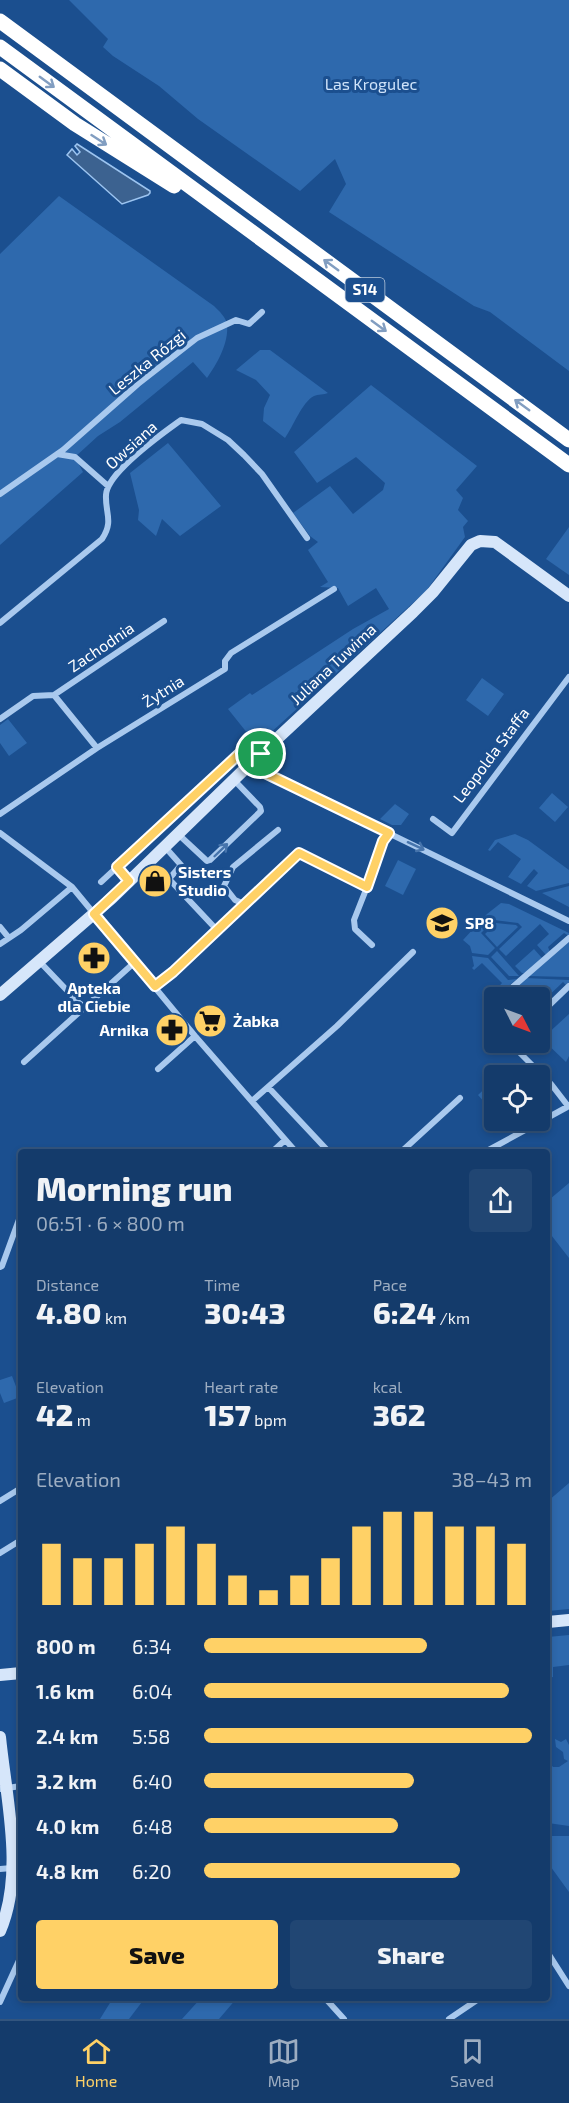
<!DOCTYPE html>
<meta charset="utf-8">
<style>
:root{--surface:#143b6b;--page:#214673;--text:#f1f3f6;--muted:#9dadc1;--line:#33557e;--accent:#ffd166}
body{margin:0;font-family:"Exo 2",sans-serif;background:var(--page);color:var(--text);height:100vh;display:flex;flex-direction:column;font-size:22px;white-space:nowrap}
*{box-sizing:border-box;margin:0}
p{font-size:20px;color:var(--muted)}
.icon{flex:none;width:33px;height:33px;fill:none;stroke:currentColor;stroke-width:2;stroke-linecap:round;stroke-linejoin:round}
.map{position:relative;flex:1;overflow:hidden}
.panel{position:absolute;left:18px;top:1149px;width:532px;height:852px;display:flex;flex-direction:column;background:var(--surface);border-radius:6px;box-shadow:0 3px 9px #0003,0 0 0 2px var(--line)}
.panel>*{flex:none}
.needle{width:39px;rotate:132deg}
.controls{position:absolute;left:484px;top:987px;display:grid;gap:12px}
.controls a{display:grid;place-items:center;width:66px;height:66px;border-radius:6px;background:var(--surface);box-shadow:0 3px 9px #0003,0 0 0 2px var(--line);font-size:30px}
.pin{position:absolute;display:grid;place-items:center;width:51px;height:51px;color:#fff;margin:-26px;border:3px solid #fff;border-radius:50%;box-shadow:0 2px 6px #0007}
.round{display:grid;place-items:center;flex:none;width:63px;height:63px;border-radius:6px;background:var(--page)}
.headline{display:flex;align-items:center;justify-content:space-between;height:102px;padding:0 18px}
h1{font-size:33px;font-weight:800;line-height:45px}
.figures{display:grid;grid-template-columns:repeat(3,1fr);gap:9px;height:102px;padding:6px 18px}
.figures div{display:grid;align-content:center}
.figures b{font-size:30px;font-weight:800}
.figures small{font-size:16px;font-weight:400}
.figures p{font-size:16px}
.chart{height:168px;padding:12px 18px}
.chart p{display:flex;justify-content:space-between}
.chart svg{width:100%;height:108px;margin-top:6px;stroke:var(--accent);stroke-width:6}
.cta{display:flex;gap:12px;margin-top:auto;padding:12px 18px}
.cta a{flex:1;height:69px;border-radius:6px;background:var(--accent);color:#111;font-size:24px;font-weight:800;line-height:69px;text-align:center}
.cta a+a{background:var(--page);color:var(--text)}
ul{padding:0 18px;list-style:none;font-size:20px}
li{display:grid;grid-template-columns:96px 72px 1fr;align-items:center;height:45px}
li i{height:15px;border-radius:8px;background:var(--accent)}
.dock{display:flex;justify-content:space-around;align-items:center;height:84px;border-top:2px solid var(--line);background:var(--surface);font-size:16px;color:var(--muted)}
.dock a{display:grid;justify-items:center;gap:3px}
.dock .active{color:var(--accent)}
.map>svg:first-child{display:block}
</style>
<div class="map">
<svg width="569" height="2019" viewBox="0 0 569 2019">
<rect width="100%" height="100%" fill="#1b4f8f"/>
<path fill="#2e69ad" d="M69,0H569V371L490,312L474,306L329,212L346,184L335,159L300,191L198,119L159,86L113,56L103,47L108,39Z
M59,196L214,306C219,311 226,317 227,325C229,343 217,364 207,378L193,362L120,422L98,436L75,457L83,472L0,545V254Z
M260,350H270L328,393C324,395 318,394 314,396C302,402 293,427 285,438L263,421L264,408L270,395L256,380L236,370Z
M371,385L477,466L456,490L463,498L458,510L468,521L463,527L465,537L426,591L255,747L251,743L252,739L228,709L250,693L252,695L353,629L389,609L376,588L348,606L338,588L320,587L328,582L308,550L318,542L310,536L293,513L330,486L353,514L383,490L385,483L356,457L317,483L294,452Z
M168,443L221,506L180,536L162,519L156,536L138,520L139,510L130,473Z
M569,527V575L546,559Z
M482,678L504,694L488,716L466,700Z
M8,719L27,743L9,756L0,743V725Z
M552,793L568,807L555,822L539,808Z
M395,804L409,814L401,825H392L380,819Z
M515,834L528,840L569,870V883L536,891L527,886L538,873L534,869L521,884L508,877L521,859L498,842L490,851L488,850L495,840Z
M398,860L416,869L403,895L385,886Z
M569,886V907L542,893Z
M501,903L509,904L569,933V936L564,933L548,947L550,952L546,955L537,945L549,934L540,924L506,956L499,949L522,927L518,923L494,920L481,933L495,948L488,955L472,953L470,946L463,940L487,914Z
M496,923L516,925L518,927L497,947L485,934Z
M569,942V977L528,976Z
M534,949L542,958L525,973H522L515,966Z
M497,951L519,976H509L491,957Z
M472,956L488,958L508,980L517,979L506,988L495,993L494,992L502,983L482,963L474,970L472,968L474,966Z
M525,978L569,980V982L566,985L563,982L540,1004V998H505Z
M569,1014V1056L566,1062L540,1037V1034L544,1037Z
M495,1079V1110L493,1112L478,1095Z
M569,1183V1258L548,1231V1197L550,1199Z
M12,1376L20,1397L4,1403L0,1393V1380Z
M569,1483V1609L548,1611V1501Z
M569,1635V1665L553,1667V1677L548,1678V1637Z
M555,1739L561,1742L566,1739L569,1745V1826L548,1823V1761L553,1767H559L568,1761L564,1759L563,1752L556,1747Z
M548,1836H569V1892L548,1863Z
M113,1998H145L129,2019H100Z
M201,1998H237L219,2019H182Z"/>
<path fill="#3c6290" stroke="#9cc4f0" stroke-width="1.5" d="M77,144L150,191V193L148,195L122,204L67,155L72,149L77,155L80,152L75,146Z"/>
<g fill="none" stroke-linecap="round" stroke-linejoin="round">
<path stroke="#a9c9ee" stroke-width="6" d="M57,454L75,457L108,486
M0,494L63,450L138,384L197,338L236,320L249,324L262,312
M0,623L102,539C114,521 105,513 106,495C107,472 163,433 181,420L202,424L228,440L244,455L262,474L307,538
M54,695L97,748
M0,719L33,696L54,695L164,621
M252,763L265,773L569,921
M0,814L97,748L225,669V661L231,653L334,589
M433,819L452,833L569,677
M0,833L72,887L195,1036L296,1152
M178,834L207,861L210,860L261,811L260,807L234,780
M165,847L181,865L169,879L216,929
M117,867L129,881
M101,882L251,743L261,754
M367,887L354,920L355,929L372,945
M244,904L235,900L224,886L233,867L278,830
M0,927L9,938
M0,944L21,930L72,887
M39,961L79,1003L85,1007L135,962
M155,986L173,972L299,853L367,887L383,841L389,833
M500,998L569,938
M495,1002L487,1014L495,1024
M540,1014L569,986
M515,1042L519,1052L551,1084L568,1106
M24,1062L85,1007
M158,1069L195,1036
M269,1088L329,1152
M252,1101L337,1026L413,952
M272,1152L285,1140
M401,1152L460,1098
M485,1152L569,1106
M0,1267L2,1266L21,1214
M0,1501L21,1488
M0,1553L21,1540
M0,1789L21,1786
M0,1869L12,1868
M12,1883L21,1885
M548,1953L569,1986
M325,1998L344,2019
M0,2002L21,1956
M449,2019L480,1998"/>
<path stroke="#d6e6fa" stroke-width="12" d="M0,995L112,898L251,763L413,612L433,592L471,545L480,541L495,542L569,596
M548,1622L569,1620
M0,1675L21,1673
M0,1737C6,1798 25,1873 0,1931"/>
<path stroke="#fff" stroke-width="15" d="M0,21L569,440
M0,47L569,465
M0,69L75,124L174,186"/>
</g>
<defs><path id="oneway-shaft" d="M-6 0H5M1.5-3L5.5 0L1.5 3" fill="none" stroke-width="1.6" stroke-linecap="round" stroke-linejoin="round" transform="scale(1.5)"/></defs>
<g stroke="#829ec1">
<use href="#oneway-shaft" transform="translate(47 82) rotate(36)"/>
<use href="#oneway-shaft" transform="translate(99 140) rotate(33)"/>
<use href="#oneway-shaft" transform="translate(331 265) rotate(-144)"/>
<use href="#oneway-shaft" transform="translate(379 326) rotate(36)"/>
<use href="#oneway-shaft" transform="translate(522 405) rotate(-144)"/>
</g>
<g stroke="#4674ac">
<use href="#oneway-shaft" transform="translate(416 846) rotate(25)"/>
<use href="#oneway-shaft" transform="translate(221 850) rotate(-44)"/>
</g>
<g fill="none" stroke-linecap="round" stroke-linejoin="round">
<defs>
<path id="route" d="M251,743L261,754L251,763L265,773L389,833L383,841L367,887L299,853L173,972L155,986L94,914L129,881L117,867Z"/>
</defs>
<use href="#route" stroke="#fff" stroke-width="12"/>
<use href="#route" stroke="#ffd166" stroke-width="8"/>
</g>
<defs>
<symbol id="shop-disc" viewBox="-11 -11 22 22"><circle r="9.5" fill="#ffd166" stroke="#1b4f8f"/><path d="M-5-2.5h2.3a2.7 3.5 0 0 1 5.4 0H5L5.5 6h-11ZM-1.5-2.5h3a1.5 2.3 0 0 0-3 0Z" fill="#111"/></symbol>
<symbol id="school-disc" viewBox="-11 -11 22 22"><circle r="9.5" fill="#ffd166" stroke="#1b4f8f"/><path d="M0-5L7-2L0 1L-7-2ZM-4 1L0 2.5L4 1V4Q0 6-4 4Z" fill="#111"/></symbol>
<symbol id="pharmacy-disc" viewBox="-11 -11 22 22"><circle r="9.5" fill="#ffd166" stroke="#1b4f8f"/><path d="M-2-6h4v4h4v4h-4v4h-4v-4h-4v-4h4Z" fill="#111"/></symbol>
<symbol id="supermarket-disc" viewBox="-11 -11 22 22"><circle r="9.5" fill="#ffd166" stroke="#1b4f8f"/><path d="M-6-5.5h2.5l.6 2H6L4.5 2H-2.5L-4.4-4H-6ZM-1.5 3.2a1.3 1.3 0 1 0 .1 0ZM3 3.2a1.3 1.3 0 1 0 .1 0Z" fill="#111"/></symbol>
</defs>
<g fill-rule="evenodd">
<use href="#shop-disc" x="136" y="862" width="38" height="38"/>
<use href="#school-disc" x="423" y="904" width="38" height="38"/>
<use href="#pharmacy-disc" x="75" y="939" width="38" height="38"/>
<use href="#supermarket-disc" x="191" y="1002" width="38" height="38"/>
<use href="#pharmacy-disc" x="153" y="1011" width="38" height="38"/>
</g>
<g text-anchor="middle" stroke-width="6" stroke-linejoin="round" paint-order="stroke">
<rect fill="#1b4f8f" stroke="#bbcadd" stroke-width="1.5" x="345.5" y="278" width="39" height="24" rx="4.5"/>
<g font-size="15" font-weight="bold" fill="#fff">
<text x="365" y="295">S14</text>
</g>
<g font-size="16" fill="#cfe3fa" stroke="#1b4f8f">
<text x="371" y="90">Las Krogulec</text>
</g>
<g font-size="16" fill="#fff" stroke="#1b4f8f">
<text transform="translate(147 362) rotate(-39)" y="6">Leszka Rózgi</text>
<text transform="translate(131 445) rotate(-42)" y="6">Owsiana</text>
<text transform="translate(101 647) rotate(-34)" y="6">Zachodnia</text>
<text transform="translate(333 664) rotate(-43)" y="6">Juliana Tuwima</text>
<text transform="translate(163 691) rotate(-32)" y="6">Żytnia</text>
<text transform="translate(491 755) rotate(-53)" y="6">Leopolda Staffa</text>
</g>
<g font-size="16" font-weight="bold" fill="#fff" stroke="#1b4f8f" text-anchor="start">
<text x="178" y="878">Sisters<tspan x="178" dy="18">Studio</tspan></text>
<text x="465" y="929">SP8</text>
<text x="94" y="994" text-anchor="middle">Apteka<tspan x="94" dy="18">dla Ciebie</tspan></text>
<text x="233" y="1027">Żabka</text>
<text x="149" y="1036" text-anchor="end">Arnika</text>
</g>
</g>
</svg>
<div class="controls">
<a><svg class="needle" viewBox="-14 -14 28 28"><path d="M0-13l5 13h-10z" fill="#e53935"/><path d="M0 13l5-13h-10z" fill="#9dadc1"/></svg></a>
<a><svg class="icon" aria-label="locate" viewBox="0 0 24 24"><circle cx="12" cy="12" r="6"/><path d="M12 2v4M12 18v4M2 12h4M18 12h4"/></svg></a>
</div>
<div class="pin" style="left:261px;top:754px;background:#1e9e55"><svg class="icon" aria-label="arrive" viewBox="0 0 24 24"><path d="M6 21V4h12l-3 4 3 4H6"/></svg></div>
<section class="panel">
<div class="headline"><div><h1>Morning run</h1><p>06:51 · 6 × 800 m</p></div><a class="round"><svg class="icon" aria-label="share" viewBox="0 0 24 24"><path d="M12 15V3M7 8l5-5 5 5M5 13v7h14v-7"/></svg></a></div>
<div class="figures">
<div><p>Distance</p><b>4.80<small> km</small></b></div>
<div><p>Time</p><b>30:43</b></div>
<div><p>Pace</p><b>6:24<small> /km</small></b></div>
</div>
<div class="figures">
<div><p>Elevation</p><b>42<small> m</small></b></div>
<div><p>Heart rate</p><b>157<small> bpm</small></b></div>
<div><p>kcal</p><b>362</b></div>
</div>
<div class="chart"><p><span>Elevation</span>38–43 m</p>
<svg viewBox="0 0 160 44" preserveAspectRatio="none"><path d="M5 44V19M15 44V25M25 44V25M35 44V19M45 44V12M55 44V19M65 44V32M75 44V38M85 44V32M95 44V25M105 44V12M115 44V6M125 44V6M135 44V12M145 44V12M155 44V19"/></svg>
</div>
<ul>
<li><b>800 m</b>6:34<i style="width:68%"></i></li>
<li><b>1.6 km</b>6:04<i style="width:93%"></i></li>
<li><b>2.4 km</b>5:58<i style="width:100%"></i></li>
<li><b>3.2 km</b>6:40<i style="width:64%"></i></li>
<li><b>4.0 km</b>6:48<i style="width:59%"></i></li>
<li><b>4.8 km</b>6:20<i style="width:78%"></i></li>
</ul>
<div class="cta"><a>Save</a><a>Share</a></div>
</section>
</div>
<nav class="dock">
<a class="active"><svg class="icon" aria-label="home" viewBox="0 0 24 24"><path d="M3 11l9-7 9 7M6 9v11h12V9"/></svg>Home</a>
<a><svg class="icon" aria-label="map" viewBox="0 0 24 24"><path d="M3 6l6-2 6 2 6-2v14l-6 2-6-2-6 2zM9 4v14M15 6v14"/></svg>Map</a>
<a><svg class="icon" aria-label="saved" viewBox="0 0 24 24"><path d="M7 4h10v16l-5-4-5 4z"/></svg>Saved</a>
</nav>
